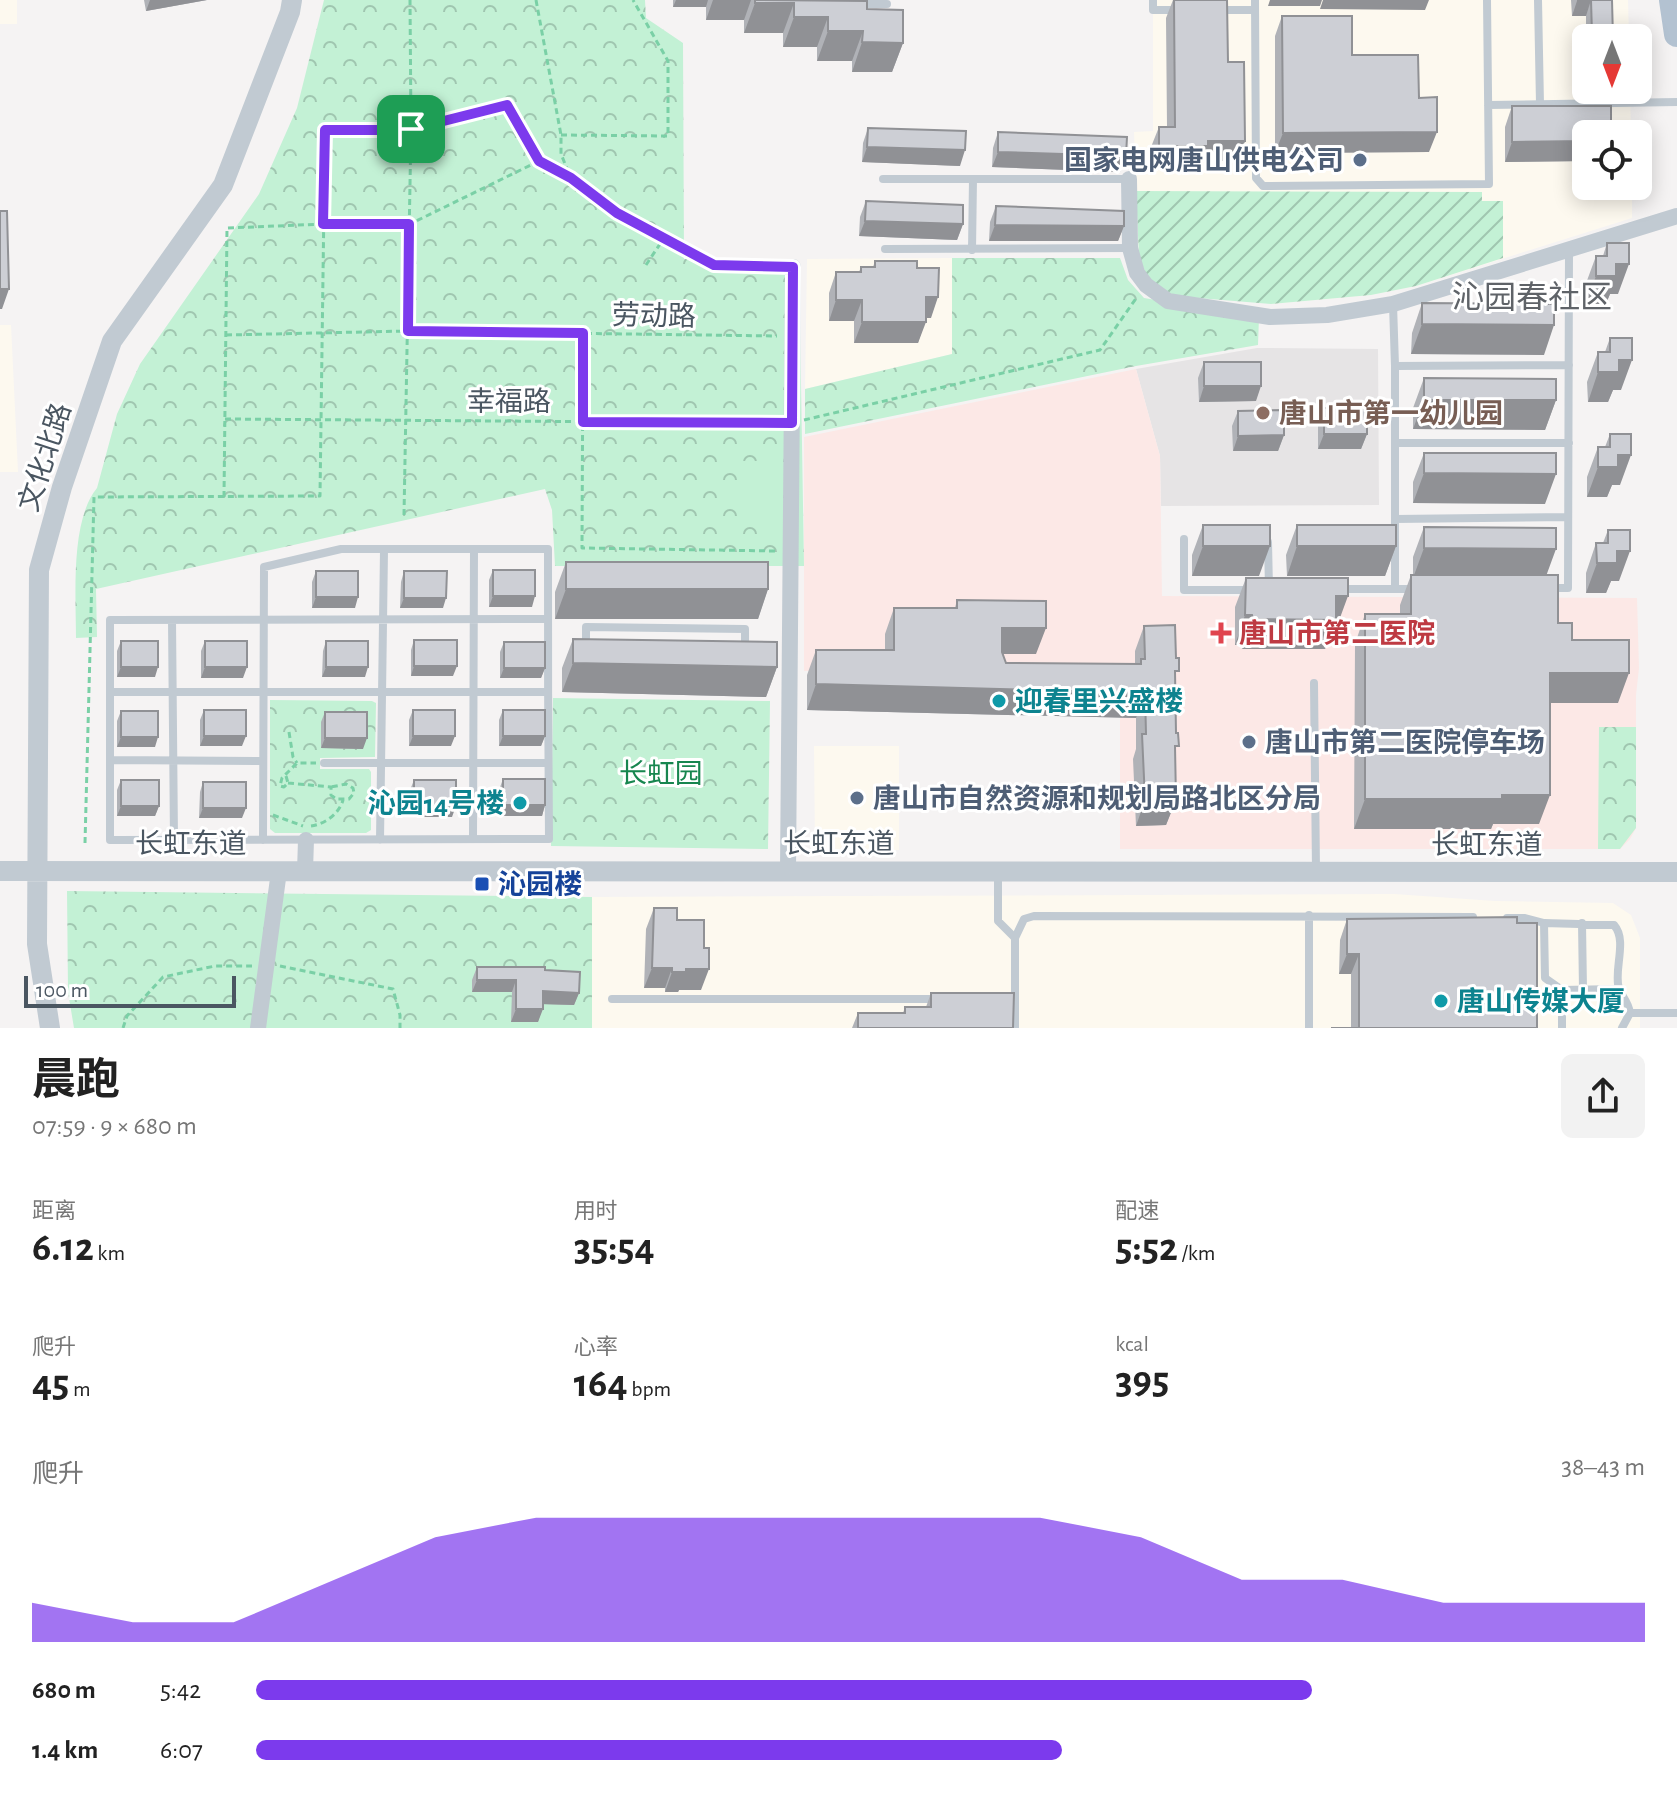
<!DOCTYPE html>
<html lang="zh">
<meta charset="utf-8">
<style>
:root{--surface:#fff;--page:#f2f2f2;--text:#222;--muted:#767676;--accent:#7c3aed}
body{margin:0;font-family:"Alegreya Sans","Noto Sans SC",sans-serif;background:var(--page);color:var(--text);height:100vh;display:flex;flex-direction:column;font-size:30px;white-space:nowrap}
*{box-sizing:border-box;margin:0}
p{font-size:26px;color:var(--muted)}
.icon{flex:none;width:44px;height:44px;fill:none;stroke:currentColor;stroke-width:2;stroke-linecap:round;stroke-linejoin:round}
.map{position:relative;height:1028px;overflow:hidden}
.drawer{display:flex;flex-direction:column;background:var(--surface);flex:1}
.drawer>*{flex:none}
.needle{width:52px;rotate:180deg}
.controls{position:absolute;left:1572px;top:24px;display:grid;gap:16px}
.controls a{display:grid;place-items:center;width:80px;height:80px;border-radius:12px;background:var(--surface);box-shadow:0 4px 20px #0003;font-size:40px}
.scale{position:absolute;left:24px;bottom:20px;width:212px;box-sizing:border-box;padding-left:8px;border:4px solid #4a5661;border-top:0;font-size:22px;line-height:28px;white-space:nowrap;color:#4a5661;-webkit-text-stroke:6px #fff;paint-order:stroke}
.pin{position:absolute;display:grid;place-items:center;width:68px;height:68px;color:#fff;margin:-34px;border-radius:16px;box-shadow:0 4px 12px #0006}
.round{display:grid;place-items:center;flex:none;width:84px;height:84px;border-radius:12px;background:var(--page)}
.overview{display:flex;align-items:center;justify-content:space-between;height:136px;padding:0 32px}
h1{font-size:44px;font-weight:700;line-height:60px}
.figures{display:grid;grid-template-columns:repeat(3,1fr);gap:12px;height:136px;padding:8px 32px}
.figures div{display:grid;align-content:center}
.figures b{font-size:40px;font-weight:700}
.figures small{font-size:22px;font-weight:400}
.figures p{font-size:22px}
.chart{height:224px;padding:16px 32px}
.chart p{display:flex;justify-content:space-between}
.chart svg{width:100%;height:144px;margin-top:8px;fill:var(--accent);opacity:.7}
ul{padding:0 32px;list-style:none;font-size:26px}
li{display:grid;grid-template-columns:128px 96px 1fr;align-items:center;height:60px}
li i{height:20px;border-radius:10px;background:var(--accent)}
.map>svg:first-child{display:block}
</style>
<div class="map">
<svg width="1677" height="1028" viewBox="0 0 1677 1028">
<defs>
<pattern id="forest-crowns" width="20" height="18" patternUnits="userSpaceOnUse" patternTransform="scale(2)"><rect width="20" height="18" fill="#c3f1d5"/><path d="M2 6a3 3 0 1 1 6 0M12 15a3 3 0 1 1 6 0" fill="none" stroke="#a0c6b0"/></pattern>
<pattern id="garden-furrows" width="10" height="10" patternUnits="userSpaceOnUse" patternTransform="scale(2)"><rect width="10" height="10" fill="#c3f1d5"/><path d="M-1 1l2-2M0 10L10 0M9 11l2-2" fill="none" stroke="#a0c6b0"/></pattern>
</defs>
<rect width="100%" height="100%" fill="#f5f3f3"/>
<path fill="#fdf9ef" d="M0,0H17V24H0Z
M1153,0H1628L1629,38H1586V90H1630L1631,134H1586V186H1632V218L1416,286L1371,295L1271,304L1139,257L1134,132L1153,131Z
M952,258V354L805,389L807,259Z
M0,325H11L18,472H0Z
M814,746H899V850H815Z
M1394,894L1495,901L1613,903L1631,915L1640,938V1028H592V897Z"/>
<path fill="#e6e4e5" d="M1257,348L1378,349L1379,505L1161,506L1160,456L1136,369Z"/>
<path fill="#fce8e6" d="M1136,369L1160,456L1162,596L1637,598L1639,668L1636,695V828L1630,839L1620,849H1120V672L804,671V437Z"/>
<path fill="url(#forest-crowns)" d="M324,0H645L646,18L683,43L684,259L799,261L804,566H555L552,510L545,489L96,589L97,637L76,638C76,596 70,521 97,488L117,414L140,364L259,194L297,108Z
M952,258H1120L1128,280L1144,298L1259,317L1258,345L1136,366L805,434V389L952,354Z
M553,698L770,701L768,849L551,846Z
M270,700L372,701L376,703L375,757L320,758V769H369L371,772V830L366,833H275L270,829Z
M1599,727H1636V828L1620,849H1598Z
M67,891L592,897V1028H74L68,992Z"/>
<path fill="url(#garden-furrows)" d="M1136,191L1482,192V201H1503V258L1416,286L1371,295L1271,304L1174,296L1150,284L1139,257Z"/>
<path fill="#c3f1d5" d="M742,461H781V522H742Z"/>
<g fill="none" stroke-linecap="round" stroke-linejoin="round">
<path stroke="#7ad0a6" stroke-width="3" stroke-dasharray="6 4" stroke-linecap="butt" d="M536,0L561,135V154L570,176
M561,135L668,136V61L633,0
M646,265L664,238
M226,335L408,331L777,336
M583,335L582,548L777,551
M225,419L777,423
M804,420L1100,350L1137,297
M224,497L227,228L323,224L408,225L539,161L571,178L617,213L714,265L778,266
M404,515L411,129L410,0
M289,732L293,757L297,763
M286,776L288,783L284,787L280,786L282,778L297,763H316
M288,783L331,787V795L336,799H349L354,793L353,788L346,784L331,787
M273,815L303,826
M311,826C325,824 339,814 343,800
M85,843L94,497L320,496L325,130H408L507,105L539,161
M280,966L393,989L400,1015V1028
M123,1028L127,1016L163,977L215,966H252"/>
<path stroke="#c1cad2" stroke-width="8" d="M1153,0V10H1178
M1255,0L1256,178L1263,186L1489,184L1487,0
M1538,0L1540,104
M860,4H887
M1220,10H1255
M1488,105L1677,102
M883,179H1128
M885,249L1130,248
M972,250L973,179
M1393,304L1395,366V589
M1395,366L1569,365
M1395,443H1569
M1395,519L1568,517
M1184,539V590H1250
M1268,542L1269,589
M474,549H548C548,646 548,742 549,839L110,840V620L548,619
M1548,588H1568L1569,251
M1340,589H1414
M172,620L174,840
M586,648V627L745,629V651
M1314,683L1316,871
M110,692H548
M110,760L263,761
M324,763H548
M263,840L264,567L341,549H474L473,839
M380,840L384,550
M998,874V921L1015,938
M1309,915V1028
M1507,918H1525L1544,923L1614,925C1628,941 1613,970 1619,989C1622,997 1628,1001 1630,1013L1622,1028
M1544,923L1545,978L1562,990L1619,989
M1582,923L1583,990
M1562,990V1028
M612,999H938
M1630,1013H1677
M1015,1028V938L1024,919L1034,916L1473,917"/>
<path stroke="#c1cad2" stroke-width="16" d="M1129,179L1130,248L1137,273L1146,285L1168,301L1270,317L1327,315L1393,304L1677,216
M305,871L306,840
M788,871L793,267
M258,1028L279,871"/>
<path stroke="#c1cad2" stroke-width="20" d="M0,871L1677,872
M50,1028L37,944L39,570L62,487L112,341L223,185L290,12L292,0"/>
<path stroke="#b3c2d1" stroke-width="26" d="M1672,0L1677,34"/>
</g>
<path fill="#b0b2b7" d="M144,0H207L146,11Z
M673,0H837L867,9L903,43L892,72H852V61H817V47H783V33H744V20H706V7H673Z
M1173,0H1227L1228,62L1245,141L1238,161H1203L1201,166H1151V147L1159,127H1167L1166,18Z
M1571,0H1612L1613,38H1586V69H1573L1572,50L1578,34H1586V16H1572Z
M1282,16L1352,55L1429,152L1275,153V36Z
M1512,106L1586,134V161L1505,162V127Z
M868,128L960,166L862,162L863,143Z
M998,132L1120,172L992,167L993,148Z
M866,201L963,224L957,240L859,236L860,217Z
M996,206L1124,226L1118,241H989L990,222Z
M1607,243L1618,294H1610L1605,306H1585V286L1596,256H1603Z
M875,261L917,268L931,318H926L918,343H854V321H829V293L836,272H859L861,267H873Z
M1422,303L1544,355L1411,354L1412,333Z
M1610,338L1621,390H1613L1608,402H1588L1587,382L1598,352H1605Z
M1204,362L1256,401L1199,402L1198,378Z
M1424,378L1556,400L1545,430L1413,429V408Z
M1324,408L1367,434L1361,449H1318V424Z
M1238,411L1284,435L1278,451H1233L1232,426Z
M1610,434L1620,485H1612L1607,497H1587V477L1598,447H1605Z
M1424,453L1545,504L1413,503V482Z
M1203,525L1259,576H1192V555Z
M1297,525L1396,546L1385,576H1287L1286,555Z
M1424,527L1546,575L1558,623L1618,703H1550L1539,824H1493L1491,829H1354L1355,644L1365,614H1400V605L1411,575H1413V557Z
M1608,530L1619,581H1611L1606,593H1586V573L1596,543H1603Z
M566,562L768,589L758,619H555V592Z
M493,570L532,607H489V580Z
M316,571L355,608H312V582Z
M404,571L443,608H400L401,582Z
M1246,578L1337,626H1334L1325,649H1242L1241,645H1235V607Z
M957,600L1036,654H1003L1006,663L1135,664V651L1144,626L1175,683L1176,800L1166,825L1136,826L1133,759L1136,749V718L807,710V675L816,650H885V634L894,608H955Z
M573,639L777,667L766,697L562,692V668Z
M414,640L453,676H411V650Z
M121,641L155,677H117V651Z
M205,641L243,678H201V651Z
M326,641L365,677H322L323,651Z
M504,642L545,668L541,678H500V652Z
M204,710L242,746H200V720Z
M413,710L451,746H409V720Z
M503,710L545,736L541,746H499V720Z
M121,711L155,747H117V721Z
M325,712L363,749L321,748V722Z
M503,779L545,805L542,816H499V790Z
M121,780L159,806L155,816H117V790Z
M414,780L452,817H410V790Z
M203,782L242,818H199L200,792Z
M654,908L677,920L701,990H679L678,992H665V988H644L646,929Z
M1347,919L1517,923L1537,1028H1351V974H1339L1340,940Z
M477,967L545,970L579,993L574,1005L543,1004L538,1022H511L512,992H472V980Z
M931,993L1013,1028H852L858,1013H903L905,1007H926Z"/>
<path fill="#909195" d="M150,0H207L146,11Z
M676,0H708L706,7H673Z
M713,0H751L744,20H706Z
M1270,0H1322L1320,6H1268Z
M1323,0H1429L1425,10L1320,9Z
M1591,0L1586,16H1572L1577,1Z
M755,3H794L783,33H744Z
M794,17H828L817,47H783Z
M828,31H863L852,61H817Z
M862,42L903,43L892,72H852Z
M1578,54H1586V69H1573Z
M1437,132L1429,152L1275,153L1283,133Z
M1208,141H1245L1238,161H1203L1201,166H1151L1159,146Z
M1586,141V161L1505,162L1512,142Z
M867,147L965,150L960,166L862,162Z
M998,152L1126,156L1120,172L992,167Z
M865,221L963,224L957,240L859,236Z
M995,225L1124,226L1118,241H989Z
M1616,264H1629L1618,294H1610L1605,306H1585L1596,276Z
M0,289H9L2,309H0Z
M926,297H938L931,318H918Z
M836,300H862L854,321H829Z
M862,322H926L918,343H854Z
M1422,324L1554,325L1544,355L1411,354Z
M1619,360H1632L1621,390H1613L1608,402H1588L1598,372Z
M1204,386H1261L1256,401L1199,402Z
M1424,400H1556L1545,430L1413,429Z
M1324,434H1367L1361,449H1318Z
M1284,435L1278,451H1233L1238,436Z
M1618,455H1631L1620,485H1612L1607,497H1587L1598,467Z
M1424,473L1556,474L1545,504L1413,503Z
M1203,546H1270L1259,576H1192Z
M1297,546H1396L1385,576H1287Z
M1424,548L1556,549L1545,579L1413,578Z
M1617,551H1630L1619,581H1611L1606,593H1586L1597,563Z
M566,589H768L758,619H555Z
M493,596H535L532,607H489Z
M1336,596H1348L1337,626H1334L1325,649H1242L1253,619Z
M316,597H358L355,608H312Z
M404,598H446L443,608H400Z
M1245,615H1252L1241,645H1235Z
M1002,628H1046L1036,654H993Z
M573,663L777,667L766,697L562,692Z
M414,666H457L453,676H411Z
M121,667H158L155,677H117Z
M205,667H247L243,678H201Z
M326,667H368L365,677H322Z
M504,668H545L541,678H500Z
M1550,673H1629L1618,703H1539Z
M816,684L1145,693L1136,718L807,710Z
M204,736H246L242,746H200Z
M413,736H455L451,746H409Z
M503,736H545L541,746H499Z
M121,737H158L155,747H117Z
M325,738H367L363,749L321,748Z
M1502,795H1550L1539,824H1493L1491,829H1354L1365,799Z
M1145,800H1176L1166,825L1136,826Z
M503,805H545L542,816H499Z
M121,806H159L155,816H117Z
M414,806H456L452,817H410Z
M203,808H246L242,818H199Z
M1347,954H1359L1351,974H1339Z
M652,968H672L665,988H644Z
M686,969H709L701,990H679L678,992H665L672,972Z
M477,980H516L512,992H472Z
M543,991L579,993L574,1005L538,1004Z
M516,1009H543L538,1022H511Z"/>
<path fill="#cdcfd5" stroke="#909195" stroke-width="2" d="M755,0L867,1V9L903,10V43L862,42L863,31H828V17H794V3H755Z
M1174,0H1227L1228,62H1244L1245,141H1208V146H1159V127H1175Z
M1577,0H1612L1613,38H1586V54H1578V34H1592L1591,0Z
M1282,16H1352V55H1418L1419,98L1437,97V132L1283,133Z
M1512,106H1611V134H1586V141L1512,142Z
M868,128L966,131L965,150L867,147Z
M998,132L1127,137L1126,156L998,152Z
M866,201L963,205V224L865,221Z
M996,206L1124,211V226L995,225Z
M0,211H7L9,289H0Z
M1607,243H1629V264H1616V276H1596V256H1607Z
M875,261H917V268H939L938,297H926V322H862V300H836V272H861V267H875Z
M1422,303L1554,304V325L1422,324Z
M1610,338H1632V360H1619V372H1598V352H1610Z
M1204,362H1261V386H1204Z
M1424,378L1556,379V400H1424Z
M1324,408H1367V434H1324Z
M1284,410V435L1238,436V411Z
M1610,434H1631V455H1618V467H1598V447H1610Z
M1424,453H1556V474L1424,473Z
M1203,525H1270V546H1203Z
M1297,525H1396V546H1297Z
M1424,527L1556,528V549L1424,548Z
M1608,530H1630V551H1617V563H1597L1596,543H1608Z
M566,562H768V589H566Z
M493,570H535V596H493Z
M316,571H358V597H316Z
M404,571H447L446,598H404Z
M1411,575H1558V623H1572V640H1629V673H1550V795H1502V799H1365V614H1411Z
M1246,578H1348V596H1336V620L1253,619L1252,615H1245Z
M957,600L1046,601V628H1002V652L1006,663L1141,664V659H1145L1144,626L1175,625L1176,658H1179V671H1175L1176,733H1178L1179,746H1175L1176,800H1145L1142,734H1146L1145,693L816,684V650H894V608H957Z
M573,639L777,642V667L573,663Z
M414,640H457V666H414Z
M121,641H158V667H121Z
M205,641H247V667H205Z
M326,641H368V667H326Z
M504,642H545V668H504Z
M204,710H246V736H204Z
M413,710H455V736H413Z
M503,710H545V736H503Z
M121,711H158V737H121Z
M325,712H367V738H325Z
M503,779H545V805H503Z
M121,780H159V806H121Z
M414,780H456V806H414Z
M203,782H246V808H203Z
M654,908H677V920H704V948H709V969H686V972H672V968H652Z
M1517,917V923H1537V1028H1331H1359V954H1347V919Z
M477,967H545V970L580,972L579,993L543,991V1009H516V980H477Z
M931,993H1014L1013,1028H858V1013H905V1007H931Z"/>
<g fill="none" stroke-linecap="round" stroke-linejoin="round">
<defs>
<path id="route" d="M507,105L539,161L571,178L617,213L714,265L793,267L792,423L583,422V333L408,331L409,224H323L325,130H408Z"/>
</defs>
<use href="#route" stroke="#fff" stroke-width="16"/>
<use href="#route" stroke="#7c3aed" stroke-width="10"/>
</g>
<g fill="#5c6f8a" stroke="#fff" stroke-width="3">
<circle cx="1360" cy="160" r="8"/>
<circle cx="1249" cy="742" r="8"/>
<circle cx="857" cy="798" r="8"/>
</g>
<circle fill="#8d6e63" stroke="#fff" stroke-width="3" cx="1263" cy="413" r="8"/>
<path fill="#e0444e" stroke="#fff" stroke-width="3" d="M1217 621h8v8h8v8h-8v8h-8v-8h-8v-8h8z"/>
<g fill="#0f9aa8" stroke="#fff" stroke-width="3">
<circle cx="999" cy="701" r="8"/>
<circle cx="520" cy="803" r="8"/>
<circle cx="1441" cy="1001" r="8"/>
</g>
<rect fill="#1a4fb4" stroke="#fff" stroke-width="3" x="474" y="876" width="16" height="16" rx="4"/>
<g text-anchor="middle" stroke-width="6" stroke-linejoin="round" paint-order="stroke">
<g font-size="28" font-weight="bold" fill="#4e5e75" stroke="#fff" text-anchor="start">
<text x="1344" y="170" text-anchor="end">国家电网唐山供电公司</text>
<text x="1265" y="752">唐山市第二医院停车场</text>
<text x="873" y="808">唐山市自然资源和规划局路北区分局</text>
</g>
<g font-size="28" fill="#4a5661" stroke="#fff">
<text transform="translate(654 315) rotate(1)" y="10">劳动路</text>
<text x="509" y="411">幸福路</text>
<text transform="translate(44 457) rotate(-72)" y="10">文化北路</text>
<text x="191" y="853">长虹东道</text>
<text x="839" y="853">长虹东道</text>
<text x="1487" y="854">长虹东道</text>
</g>
<g font-size="28" font-weight="bold" fill="#785e54" stroke="#fff" text-anchor="start">
<text x="1279" y="423">唐山市第一幼儿园</text>
</g>
<g font-size="28" font-weight="bold" fill="#be3a42" stroke="#fff" text-anchor="start">
<text x="1239" y="643">唐山市第二医院</text>
</g>
<g font-size="28" font-weight="bold" fill="#0d838f" stroke="#fff" text-anchor="start">
<text x="1015" y="711">迎春里兴盛楼</text>
<text x="504" y="813" text-anchor="end">沁园14号楼</text>
<text x="1457" y="1011">唐山传媒大厦</text>
</g>
<g font-size="28" fill="#17864f" stroke="#fff">
<text x="661" y="783">长虹园</text>
</g>
<g font-size="28" font-weight="bold" fill="#164399" stroke="#fff" text-anchor="start">
<text x="498" y="894">沁园楼</text>
</g>
<g font-size="32" fill="#5f6368" stroke="#fff">
<text x="1532" y="308">沁园春社区</text>
</g>
</g>
</svg>
<div class="controls">
<a><svg class="needle" viewBox="-14 -14 28 28"><path d="M0-13l5 13h-10z" fill="#e53935"/><path d="M0 13l5-13h-10z" fill="#767676"/></svg></a>
<a><svg class="icon" aria-label="locate" viewBox="0 0 24 24"><circle cx="12" cy="12" r="6"/><path d="M12 2v4M12 18v4M2 12h4M18 12h4"/></svg></a>
</div>
<div class="scale">100 m</div>
<div class="pin" style="left:411px;top:129px;background:#1e9e55"><svg class="icon" aria-label="arrive" viewBox="0 0 24 24"><path d="M6 21V4h12l-3 4 3 4H6"/></svg></div>
</div>
<section class="drawer">
<div class="overview"><div><h1>晨跑</h1><p>07:59 · 9 × 680 m</p></div><a class="round"><svg class="icon" aria-label="share" viewBox="0 0 24 24"><path d="M12 15V3M7 8l5-5 5 5M5 13v7h14v-7"/></svg></a></div>
<div class="figures">
<div><p>距离</p><b>6.12<small> km</small></b></div>
<div><p>用时</p><b>35:54</b></div>
<div><p>配速</p><b>5:52<small> /km</small></b></div>
</div>
<div class="figures">
<div><p>爬升</p><b>45<small> m</small></b></div>
<div><p>心率</p><b>164<small> bpm</small></b></div>
<div><p>kcal</p><b>395</b></div>
</div>
<div class="chart"><p><span>爬升</span>38–43 m</p>
<svg viewBox="0 0 160 44" preserveAspectRatio="none"><path d="M0 44V32L10 38L20 38L30 25L40 12L50 6L60 6L70 6L80 6L90 6L100 6L110 12L120 25L130 25L140 32L150 32L160 32V44z"/></svg>
</div>
<ul>
<li><b>680 m</b>5:42<i style="width:76%"></i></li>
<li><b>1.4 km</b>6:07<i style="width:58%"></i></li>
</ul>
</section>
